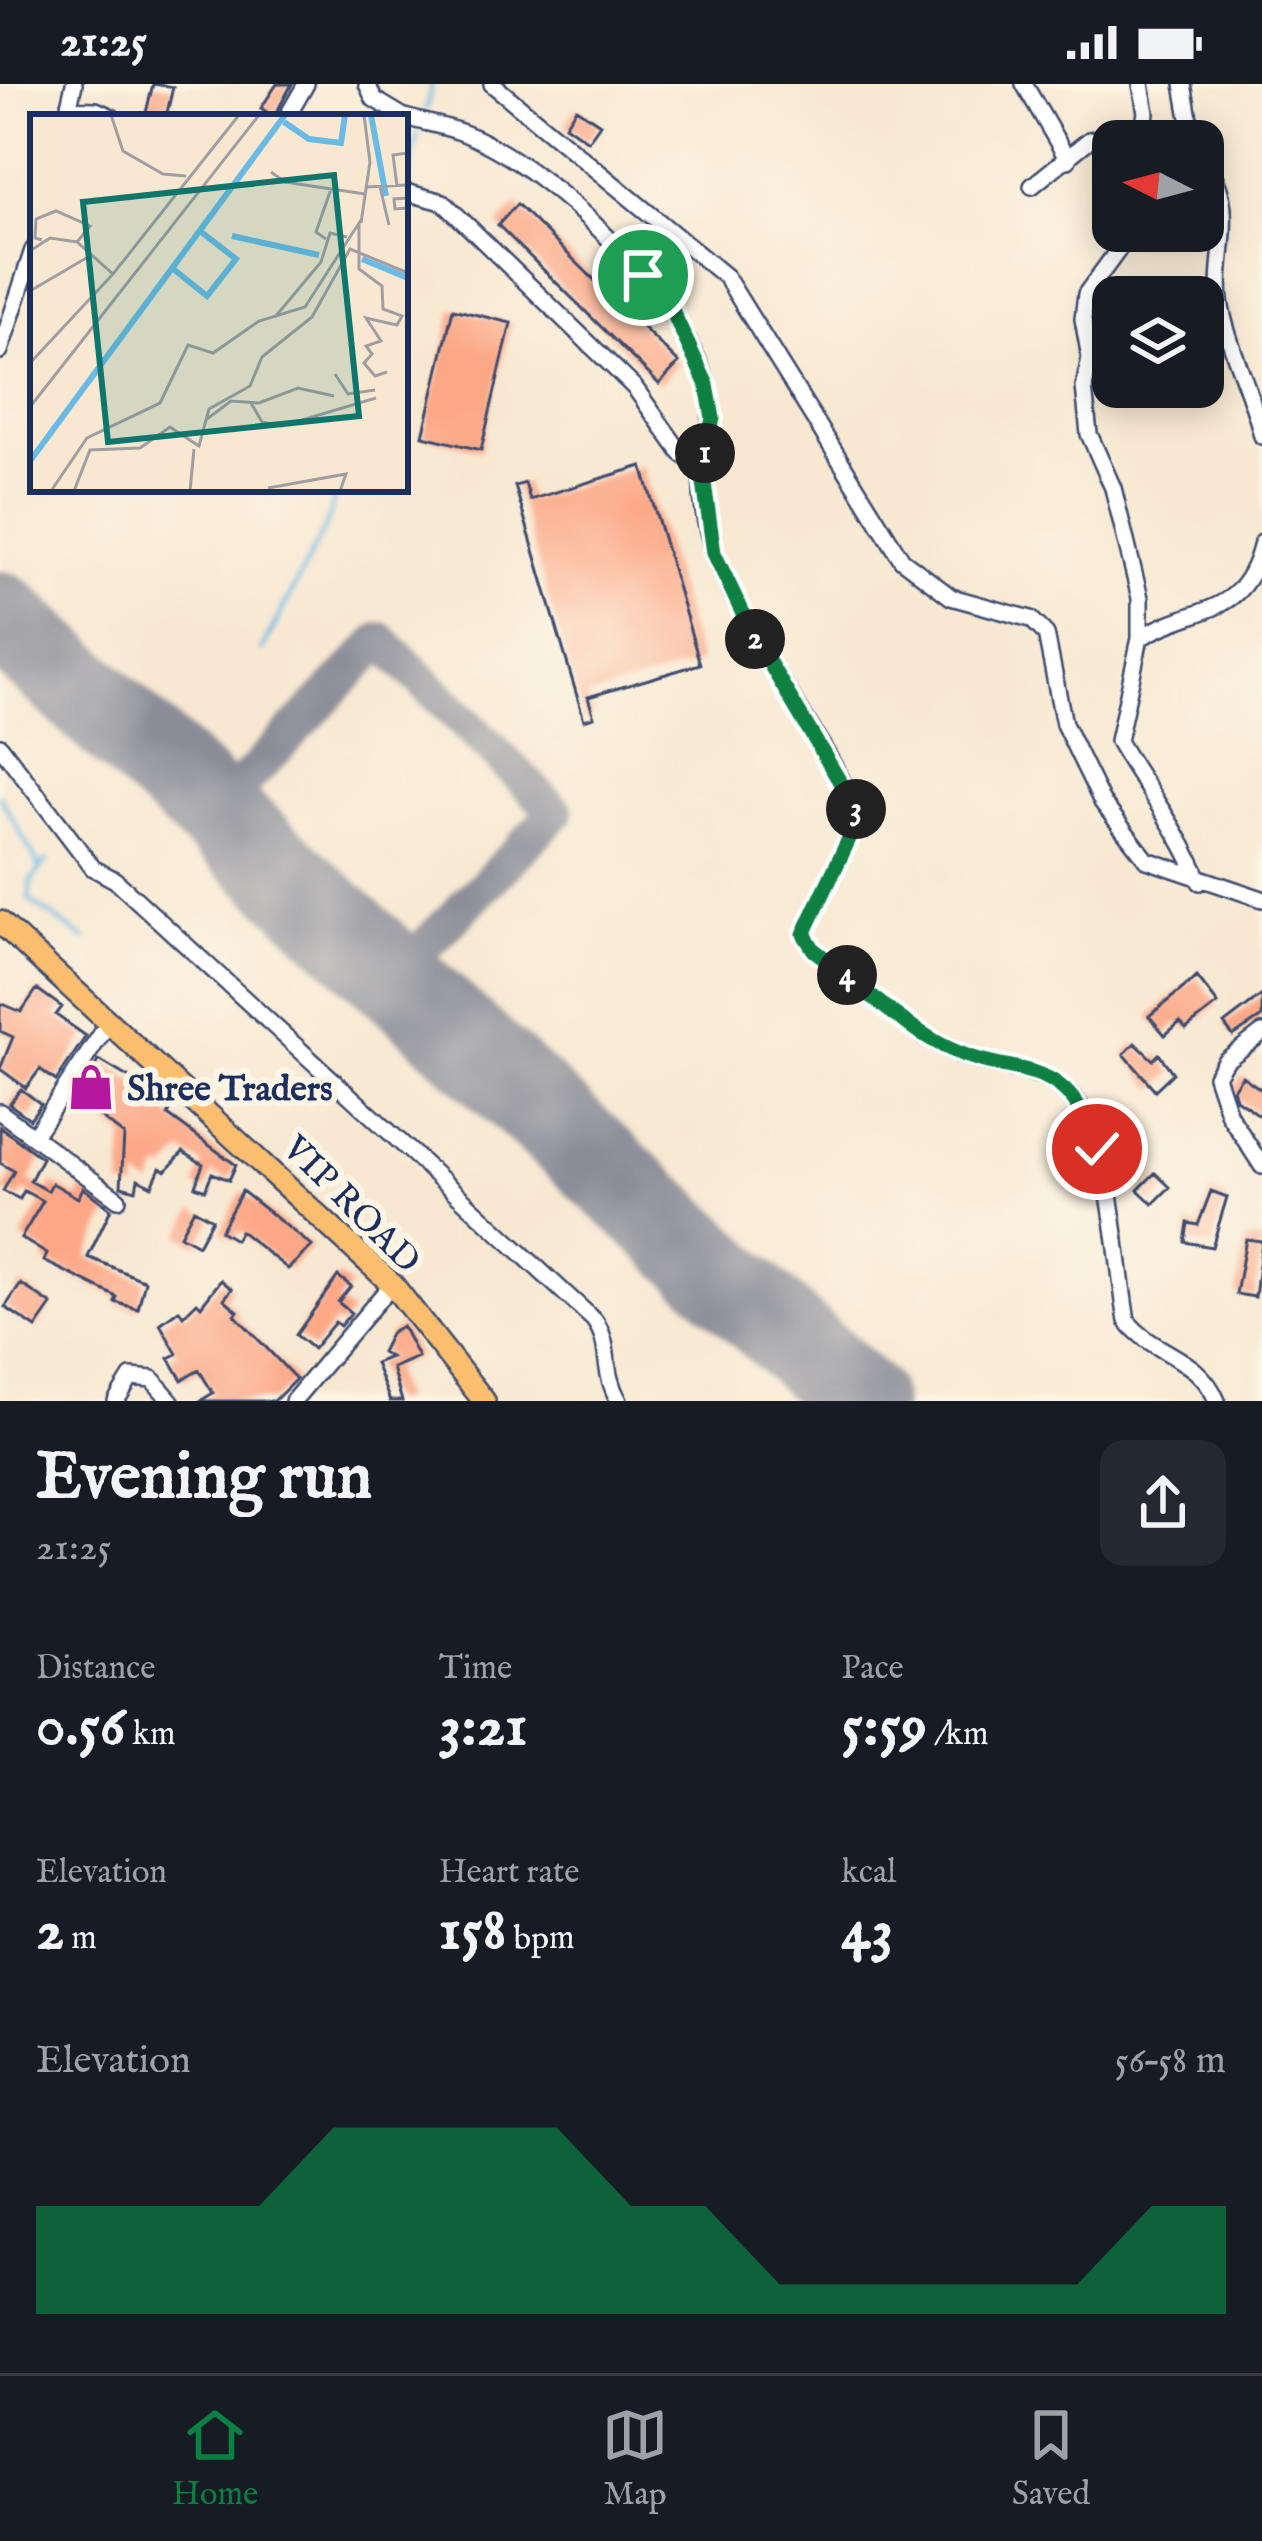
<!DOCTYPE html>
<meta charset="utf-8">
<style>
:root{--surface:#171b24;--page:#242831;--text:#f1f3f6;--muted:#9ea1a6;--line:#363941;--accent:#0b8043}
body{margin:0;font-family:"IM FELL English",serif;background:var(--page);color:var(--text);height:100vh;display:flex;flex-direction:column;font-size:45px;white-space:nowrap}
*{box-sizing:border-box;margin:0}
p{font-size:39px;color:var(--muted)}
.icon{flex:none;width:66px;height:66px;fill:none;stroke:currentColor;stroke-width:2;stroke-linecap:round;stroke-linejoin:round}
.map{position:relative;height:1317px;overflow:hidden}
.details{display:flex;flex-direction:column;background:var(--surface);flex:1}
.details>*{flex:none}
.needle{width:78px;rotate:276deg}
.buttons{position:absolute;left:1092px;top:36px;display:grid;gap:24px}
.buttons a{display:grid;place-items:center;width:132px;height:132px;border-radius:24px;background:var(--surface);box-shadow:0 6px 30px #0003;font-size:60px}
.pin{position:absolute;display:grid;place-items:center;width:102px;height:102px;color:#fff;margin:-51px;border:6px solid #fff;border-radius:50%;box-shadow:0 3px 12px #0007}
.km{position:absolute;width:60px;height:60px;margin:-30px;border-radius:50%;background:#222;color:#fff;font-size:33px;line-height:60px;text-align:center}
.round{display:grid;place-items:center;flex:none;width:126px;height:126px;border-radius:24px;background:var(--page)}
.summary{display:flex;align-items:center;justify-content:space-between;height:204px;padding:0 36px}
h1{font-size:66px;font-weight:800;line-height:90px}
.figures{display:grid;grid-template-columns:repeat(3,1fr);gap:18px;height:204px;padding:12px 36px}
.figures div{display:grid;align-content:center}
.figures b{font-size:60px;font-weight:800}
.figures small{font-size:33px;font-weight:400}
.figures p{font-size:33px}
.chart{height:336px;padding:24px 36px}
.chart p{display:flex;justify-content:space-between}
.chart svg{width:100%;height:216px;margin-top:12px;fill:var(--accent);opacity:.7}
.status{display:flex;justify-content:space-between;align-items:center;height:84px;padding:0 60px;background:var(--surface);direction:ltr}
.status svg{height:33px;fill:currentColor}
.tabs{display:flex;justify-content:space-around;align-items:center;height:168px;border-top:3px solid var(--line);background:var(--surface);font-size:33px;color:var(--muted)}
.tabs a{display:grid;justify-items:center;gap:6px}
.tabs .selected{color:var(--accent)}
.map>svg:first-child{display:block}
</style>
<div class="status"><b>21:25</b><svg viewBox="0 0 49 12"><path d="M0 12V9h3v3zM5 12V6h3v6zM10 12V3h3v9zM15 12V0h3v12zM26 1h20v11H26zM47 4h2v5h-2z"/></svg></div>
<div class="map">
<svg width="1262" height="1317" viewBox="0 0 1262 1317">
<rect width="100%" height="100%" fill="#fcf5e5"/>
<filter id="ink" filterUnits="userSpaceOnUse"><feTurbulence type="fractalNoise" baseFrequency=".00833" numOctaves="2"/><feDisplacementMap in="SourceGraphic" scale="24" xChannelSelector="R" yChannelSelector="G"/><feConvolveMatrix kernelMatrix="1 2 1 2 8 2 1 2 1" color-interpolation-filters="sRGB"/></filter>
<filter id="wash" filterUnits="userSpaceOnUse"><feTurbulence type="fractalNoise" baseFrequency=".004" numOctaves="4" result="noise"/><feDisplacementMap in="SourceGraphic" scale="48" xChannelSelector="R" yChannelSelector="G"/><feGaussianBlur stdDeviation="2.7" result="paint"/><feColorMatrix in="noise" values="0 0 0 0 0 0 0 0 0 0 0 0 0 0 0 0 0 1.4 0 .05"/><feComposite in="paint" operator="in"/></filter>
<g filter="url(#wash)">
<rect width="100%" height="100%" fill="#f8e8d1"/>
<g fill="none" stroke-linecap="round" stroke-linejoin="round">
<path stroke="#69bbe5" stroke-width="4.5" d="M426,25L432,0
M408,94L418,50
M262,566L327,439L337,405
M0,712L40,784
M47,777L31,797L29,816L86,856"/>
<path stroke="#8a8c98" stroke-width="36" d="M215,728L381,556L556,728L395,893"/>
<path stroke="#8a8c98" stroke-width="90" d="M0,532L859,1317"/>
</g>
<g id="blocks">
<path fill="#fca887" d="M153,0L173,3L166,33H145Z
M277,0H292L274,33L261,24Z
M576,24L600,40L588,57L565,41Z
M517,120L679,279L659,300L498,141Z
M453,225L511,239L481,366L423,352Z
M642,382L700,580L588,613L594,633L584,636L515,402L525,399L530,416Z
M1197,893L1218,920L1186,945L1180,938L1165,951L1149,932Z
M37,905L62,923L56,931L86,952L56,997L40,985L26,1004L0,985L13,953L0,947V919L21,928Z
M1262,911V933L1233,952L1224,940Z
M1135,959L1153,976L1159,970L1173,989L1155,1006L1124,970Z
M99,976L146,1004L143,1008L170,1027L168,1031L236,1081L229,1096L212,1089L205,1106L195,1102L203,1080L183,1068L166,1087L160,1084L152,1102L138,1095L136,1106L121,1102L124,1051L74,1013Z
M1242,992L1262,1006V1033L1236,1015L1233,1005Z
M21,1005L41,1020L30,1035L9,1020Z
M0,1043L42,1074L30,1097L48,1107L52,1099L78,1114L83,1104L111,1125L88,1173L145,1197L138,1225L115,1218L117,1213L44,1177L47,1170L21,1154L43,1117L24,1107L20,1115L3,1107L14,1087L0,1079Z
M1155,1089L1170,1103L1153,1120L1138,1106Z
M242,1107L312,1162L288,1185L240,1147L235,1156L220,1147Z
M1211,1107L1227,1113L1212,1163L1185,1158L1188,1139L1198,1141Z
M194,1125L212,1135L198,1161L180,1151Z
M1246,1155L1262,1157L1255,1213L1236,1210Z
M338,1192L351,1202L338,1218L351,1229L340,1242L335,1238L313,1265L296,1251Z
M221,1196L232,1205L224,1215L238,1227L235,1231L296,1295L274,1317H200L213,1309L199,1286L182,1296L169,1274L177,1270L160,1240L179,1226L183,1232L197,1218L201,1222Z
M21,1200L52,1221L36,1244L5,1223Z
M402,1242L418,1273L392,1284L402,1317H390L375,1279L390,1273L381,1268L391,1248Z"/>
</g>
</g>
<g filter="url(#ink)">
<use href="#blocks" fill-opacity="0" stroke="#3c4b6f" stroke-width="3"/>
<g fill="none" stroke-linecap="round" stroke-linejoin="round">
<defs>
<path id="minor" d="M367,0L374,15L404,33
M492,0L726,193L902,476L951,513L1031,535L1046,550L1064,640L1102,718L1147,776L1262,815
M1024,0L1068,76
M1183,0L1193,57
M68,25L96,26L112,33
M67,30L74,0
M287,33L306,0
M405,33C425,39 447,42 466,50C554,86 679,210 707,300C716,329 707,353 703,381C699,408 705,444 715,470C749,562 815,637 856,725V740L804,850L814,865C860,901 909,952 964,972C1009,989 1057,981 1085,1029C1110,1070 1118,1186 1127,1237C1155,1272 1199,1272 1217,1317
M1203,75C1243,126 1210,175 1222,228C1231,271 1253,310 1262,352
M1032,102L1089,56L1142,49L1146,29L1141,0
M405,108L443,118L635,304L681,369L702,385
M1132,147L1086,210L1083,235L1090,274L1084,303L1089,350L1113,404L1140,514V554L1118,657C1145,704 1181,748 1200,798
M0,267L33,166
M1140,554C1195,520 1244,536 1262,459
M0,662L93,784L115,796L594,1236C613,1262 600,1284 619,1317
M1262,949L1225,977L1216,992L1229,1031L1262,1082
M0,1028L118,1115
M34,1052L110,937
M116,1317L131,1293L152,1295L171,1317
M293,1317L392,1200"/>
<path id="highway" d="M0,838L392,1200L484,1317"/>
</defs>
<use href="#minor" stroke="#3c4b6f" stroke-width="20"/>
<use href="#highway" stroke="#3c4b6f" stroke-width="26"/>
<use href="#minor" stroke="#fff" stroke-width="15"/>
<use href="#highway" stroke="#fabe6e" stroke-width="21"/>
</g>
</g>
<g fill="none" stroke-linecap="round" stroke-linejoin="round" filter="url(#ink)">
<defs>
<path id="route" d="M643,191L670,222L707,301L713,334L702,385L714,469L754,553L856,725V740L804,850L814,866C854,896 895,936 940,960C1014,1000 1065,962 1097,1065"/>
</defs>
<use href="#route" stroke="#fff" stroke-width="24"/>
<use href="#route" stroke="#0b8043" stroke-width="15"/>
</g>
<defs>
<symbol id="shop-bare" viewBox="-9 -9 18 18"><path d="M-5-2.5h2.3a2.7 3.5 0 0 1 5.4 0H5L5.5 6h-11ZM-1.5-2.5h3a1.5 2.3 0 0 0-3 0Z" fill="#b5179e" stroke="#fcf5e5" stroke-width="2.5" paint-order="stroke"/></symbol>
</defs>
<g fill-rule="evenodd">
<use href="#shop-bare" x="58" y="970" width="66" height="66"/>
</g>
<g text-anchor="middle" stroke-width="12" stroke-linejoin="round" paint-order="stroke">
<g font-size="36" font-weight="bold" fill="#1b2f5e" stroke="#fcf5e5" text-anchor="start">
<text x="127" y="1016">Shree Traders</text>
</g>
<g font-size="36" fill="#1b2f5e" stroke="#fcf5e5">
<text transform="translate(353 1119) rotate(45)" y="13">VIP ROAD</text>
</g>
</g>
<g transform="translate(30 30)">
<rect width="378" height="378" fill="#f8e8d1"/>
<path fill="none" stroke="#69bbe5" stroke-width="6" d="M341,1L356,82M254,8L279,25L311,29L315,1M202,122L289,141M332,145L378,164M142,154L177,182L206,145L170,117M0,347L255,1"/>
<path fill="none" stroke="#a09ea3" stroke-width="3" d="M81,1L93,37L133,60L156,62M241,58L255,68L335,80M367,72L363,41L378,39M336,73L378,71M350,73L359,111M378,84L364,85L365,95L378,94M331,109L340,48L334,1M296,125L286,118L301,75M12,126L5,124L6,105L26,97L60,112L47,128M0,137L20,124L47,128L83,160M0,177L58,143M245,203L291,148L300,119L317,123M0,249L83,160L209,1M305,260L318,280L345,276M221,289L232,308L252,312L346,284M0,293L229,1M177,305L201,287L229,289L268,274L304,282M238,374L316,360L310,377M21,377L57,324L130,289L158,231L183,239L229,207L275,193L329,109V155L352,172L353,195L372,202L367,211L336,204L351,227L336,232L342,240L334,249L345,262L357,258M44,377L60,336L110,334L140,313L169,332L179,295L220,272L232,243L282,203L320,135L378,159M160,377L164,335"/>
<path fill="#0f766e" fill-opacity="0.15" stroke="#0f766e" stroke-width="6" d="M304,61L329,302L78,328L53,88Z"/>
<rect width="378" height="378" fill="none" stroke="#1b2f5e" stroke-width="6"/>
</g>
</svg>
<div class="buttons">
<a><svg class="needle" viewBox="-14 -14 28 28"><path d="M0-13l5 13h-10z" fill="#e53935"/><path d="M0 13l5-13h-10z" fill="#9ea1a6"/></svg></a>
<a><svg class="icon" aria-label="layers" viewBox="0 0 24 24"><path d="M12 4l9 5-9 5-9-5zM3 14l9 5 9-5"/></svg></a>
</div>
<div class="pin" style="left:643px;top:191px;background:#1e9e55"><svg class="icon" aria-label="arrive" viewBox="0 0 24 24"><path d="M6 21V4h12l-3 4 3 4H6"/></svg></div>
<div class="pin" style="left:1097px;top:1065px;background:#d93025"><svg class="icon" aria-label="check" viewBox="0 0 24 24"><path d="M5 12l5 5 9-10"/></svg></div>
<b class="km" style="left:705px;top:369px">1</b>
<b class="km" style="left:755px;top:555px">2</b>
<b class="km" style="left:856px;top:725px">3</b>
<b class="km" style="left:847px;top:891px">4</b>
</div>
<section class="details">
<div class="summary"><div><h1>Evening run</h1><p>21:25</p></div><a class="round"><svg class="icon" aria-label="share" viewBox="0 0 24 24"><path d="M12 15V3M7 8l5-5 5 5M5 13v7h14v-7"/></svg></a></div>
<div class="figures">
<div><p>Distance</p><b>0.56<small> km</small></b></div>
<div><p>Time</p><b>3:21</b></div>
<div><p>Pace</p><b>5:59<small> /km</small></b></div>
</div>
<div class="figures">
<div><p>Elevation</p><b>2<small> m</small></b></div>
<div><p>Heart rate</p><b>158<small> bpm</small></b></div>
<div><p>kcal</p><b>43</b></div>
</div>
<div class="chart"><p><span>Elevation</span>56–58 m</p>
<svg viewBox="0 0 160 44" preserveAspectRatio="none"><path d="M0 44V22L10 22L20 22L30 22L40 6L50 6L60 6L70 6L80 22L90 22L100 38L110 38L120 38L130 38L140 38L150 22L160 22V44z"/></svg>
</div>
</section>
<nav class="tabs">
<a class="selected"><svg class="icon" aria-label="home" viewBox="0 0 24 24"><path d="M3 11l9-7 9 7M6 9v11h12V9"/></svg>Home</a>
<a><svg class="icon" aria-label="map" viewBox="0 0 24 24"><path d="M3 6l6-2 6 2 6-2v14l-6 2-6-2-6 2zM9 4v14M15 6v14"/></svg>Map</a>
<a><svg class="icon" aria-label="saved" viewBox="0 0 24 24"><path d="M7 4h10v16l-5-4-5 4z"/></svg>Saved</a>
</nav>
